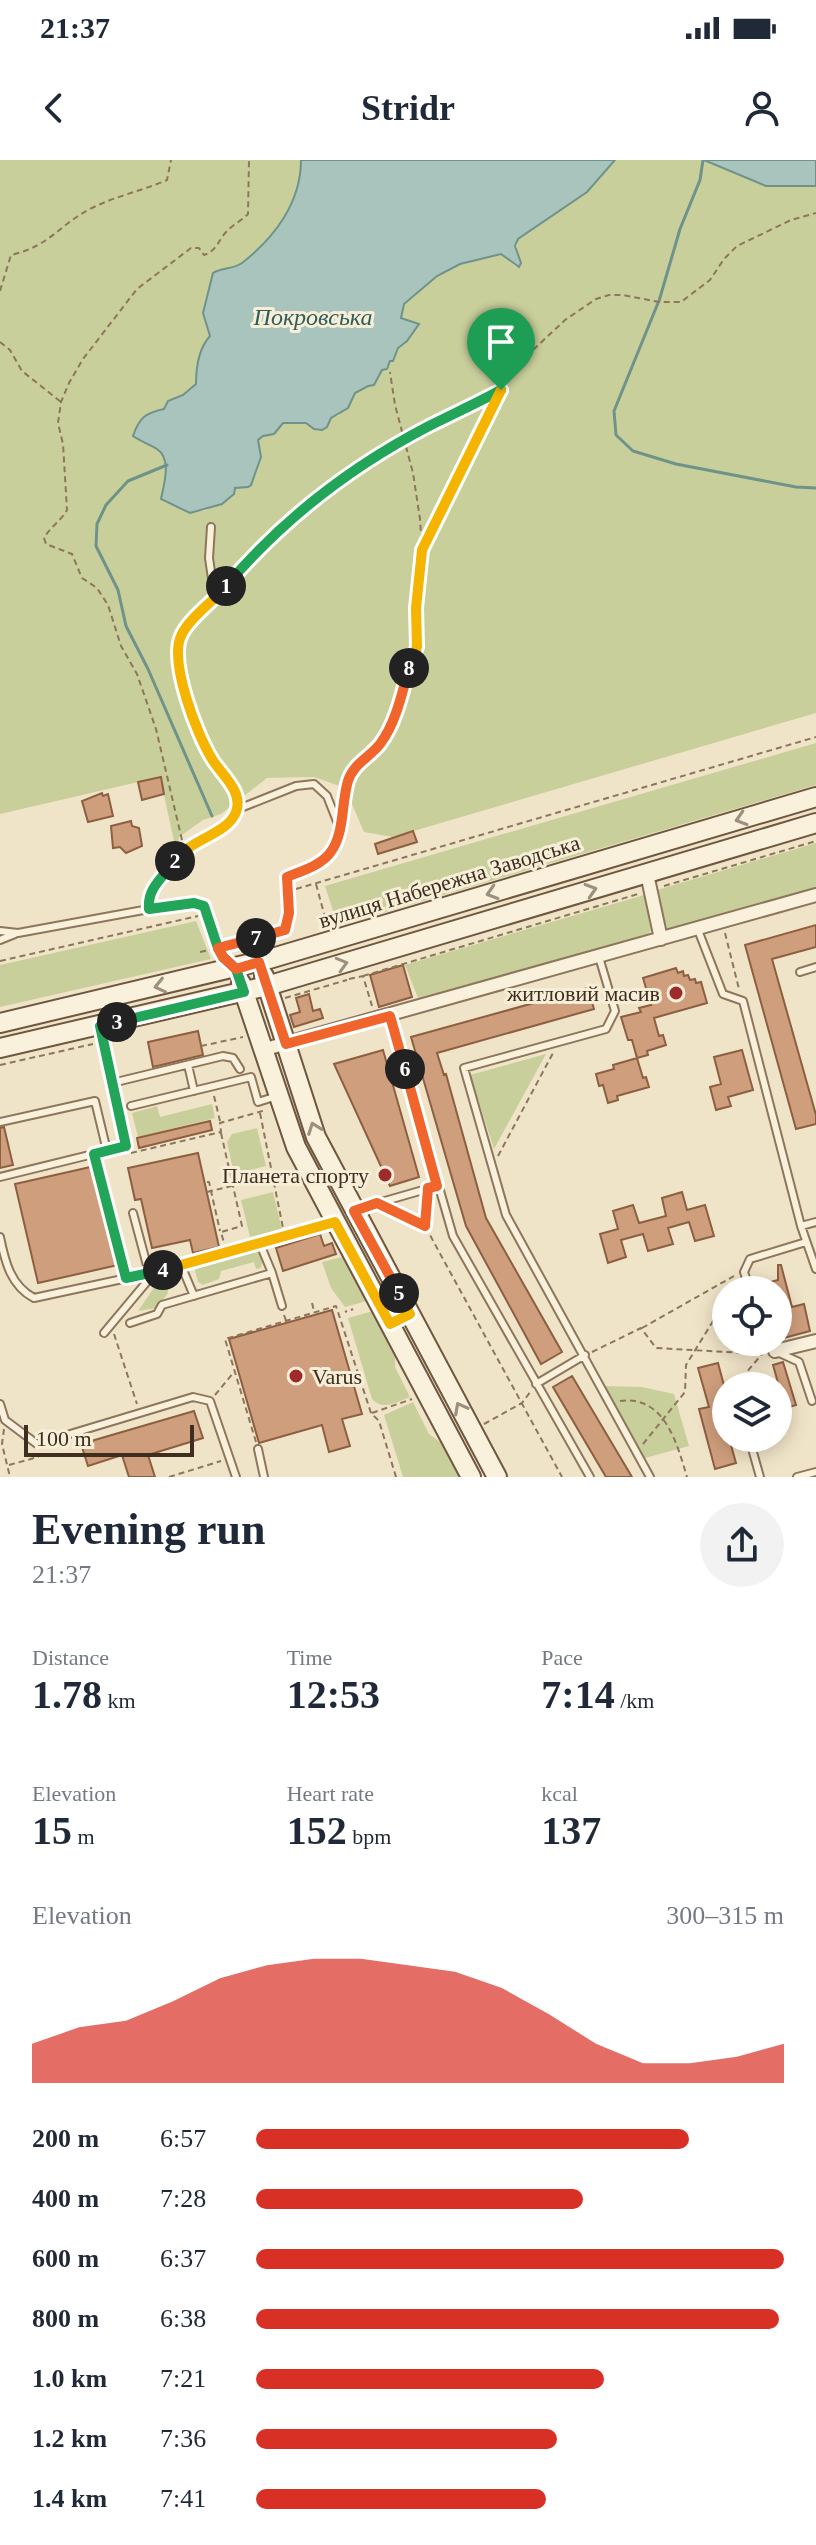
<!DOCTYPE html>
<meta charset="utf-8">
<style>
:root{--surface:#fff;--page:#f2f2f3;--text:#1f2937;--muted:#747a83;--accent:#d93025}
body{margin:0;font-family:Georgia,serif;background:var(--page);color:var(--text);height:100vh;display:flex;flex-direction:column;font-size:30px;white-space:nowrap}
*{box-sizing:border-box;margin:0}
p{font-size:26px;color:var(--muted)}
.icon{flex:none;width:44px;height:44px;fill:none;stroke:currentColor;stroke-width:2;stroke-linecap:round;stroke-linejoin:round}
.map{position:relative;height:1317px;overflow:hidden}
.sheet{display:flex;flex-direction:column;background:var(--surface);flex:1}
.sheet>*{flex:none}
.controls{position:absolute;left:712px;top:1116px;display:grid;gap:16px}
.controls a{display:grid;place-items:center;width:80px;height:80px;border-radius:50%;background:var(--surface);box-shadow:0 4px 20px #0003;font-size:40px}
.scale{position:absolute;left:24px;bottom:20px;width:170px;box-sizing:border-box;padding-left:8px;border:4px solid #3d2e20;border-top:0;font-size:22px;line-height:28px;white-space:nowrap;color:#3d2e20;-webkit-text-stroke:6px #f7eed8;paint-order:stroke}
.pin{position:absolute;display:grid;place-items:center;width:68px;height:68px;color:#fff;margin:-82px -34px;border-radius:50% 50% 50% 0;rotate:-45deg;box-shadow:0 0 8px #0007}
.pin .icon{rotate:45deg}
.km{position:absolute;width:40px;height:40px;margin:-20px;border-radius:50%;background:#222;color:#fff;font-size:22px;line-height:40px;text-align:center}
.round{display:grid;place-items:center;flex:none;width:84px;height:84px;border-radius:42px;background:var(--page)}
.overview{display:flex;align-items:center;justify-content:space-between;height:136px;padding:0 32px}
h1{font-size:44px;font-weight:700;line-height:60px}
.stats{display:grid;grid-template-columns:repeat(3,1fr);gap:12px;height:136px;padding:8px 32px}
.stats div{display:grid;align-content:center}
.stats b{font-size:40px;font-weight:700}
.stats small{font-size:22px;font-weight:400}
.stats p{font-size:22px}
.chart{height:224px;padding:16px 32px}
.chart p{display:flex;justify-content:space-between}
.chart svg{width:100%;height:144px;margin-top:8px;fill:var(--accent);opacity:.7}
ul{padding:0 32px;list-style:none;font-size:26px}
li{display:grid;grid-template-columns:128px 96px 1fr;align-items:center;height:60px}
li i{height:20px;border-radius:10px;background:var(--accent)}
.status{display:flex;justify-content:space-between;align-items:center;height:56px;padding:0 40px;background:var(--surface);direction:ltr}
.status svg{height:22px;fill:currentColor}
header{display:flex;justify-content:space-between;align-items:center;height:104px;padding:0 32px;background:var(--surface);font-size:36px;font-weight:700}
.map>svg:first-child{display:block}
</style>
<div class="status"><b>21:37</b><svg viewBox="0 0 49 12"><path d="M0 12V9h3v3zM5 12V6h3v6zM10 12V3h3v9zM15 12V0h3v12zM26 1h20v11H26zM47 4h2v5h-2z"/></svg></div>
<header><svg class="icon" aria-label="back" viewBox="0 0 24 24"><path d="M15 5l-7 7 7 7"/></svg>Stridr<svg class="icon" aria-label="person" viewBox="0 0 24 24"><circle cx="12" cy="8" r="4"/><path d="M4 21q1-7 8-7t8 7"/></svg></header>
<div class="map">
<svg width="816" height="1317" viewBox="0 0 816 1317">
<rect width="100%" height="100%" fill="#f0e4c8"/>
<path fill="#c9cf9b" d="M0,0H301C301,49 270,79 236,108C228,116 213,124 208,134C200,149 207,161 210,176C199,188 196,208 196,224L183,235L168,241L164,250L139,260L133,276C140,281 149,284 157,289C172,299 164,324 162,339L181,349L204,351L229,340L237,326L251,325L258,309V280L262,276L274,274L283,263H306L314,269L327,267L331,258L339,255L355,233L368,225L382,209L387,208L398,188L407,181L419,164L401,158L404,144L437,116L460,104L501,94L516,107L520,98L516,93L518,79L587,32L615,0H704L766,26H816V553L393,677L364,672L345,628L314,617L267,618L221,654L203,660L179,677L177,695L160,617L0,654Z
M816,583V625L338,766L325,726Z
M816,683V728L669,770L667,768L657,730Z
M644,735L651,770L647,776L418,838L405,805Z
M196,761L211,799L0,847V805Z
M546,894L494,989L470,915Z
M212,944L215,958L138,977L132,953L157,946L160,957Z
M257,968L266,1006L234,1014L227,982L232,974Z
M273,1032L282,1070L250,1077L241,1040Z
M253,1090L258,1091L263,1098L261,1108L256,1109L254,1102L221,1111L219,1119L203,1125L198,1122L195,1111L197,1105Z
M342,1097L367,1141L345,1147L331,1128L322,1102Z
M178,1109L183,1118L167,1123L168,1133L157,1148L138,1151L164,1113Z
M373,1151L395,1196V1207L410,1237C397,1242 383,1251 372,1239L348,1158Z
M605,1226L642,1227L674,1234L689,1286L645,1298Z
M413,1242L429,1274L440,1282L460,1317H403L384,1255Z"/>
<path fill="#a9c4bc" stroke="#6f938a" stroke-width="2" d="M301,0H615L587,32L518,79L515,86L521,103L519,107L501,94L460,104L437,116L404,144L401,158L419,164L407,181L398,188L393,201H390L387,209L382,210L374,225L368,226L355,233L348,248L331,258L327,267L322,270L314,269L306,263H283L274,274L263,276L258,280L261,297L251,325L248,327L235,328L234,334L222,344L190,353L161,339C164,324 172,299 157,289C149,284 140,281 133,276C139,258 145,253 164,249L168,241L183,235L196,224C196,208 199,188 210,176L203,153L213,113C221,108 234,109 242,103C274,78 301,43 301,0Z
M704,0H816V26H766Z"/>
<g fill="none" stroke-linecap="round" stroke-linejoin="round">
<path stroke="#6f938a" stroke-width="3" d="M659,141L680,69L700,20L703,0
M658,143L614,251L616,275L633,291L676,304L796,327L816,328
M167,305L128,321L106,345L97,364L96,386L118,430L126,466L148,509L212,656"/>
</g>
<path fill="#cf9f7d" stroke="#8d5f41" stroke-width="2" d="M161,617L164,634L142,640L138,622Z
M102,633L103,636L108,634L113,656L88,662L82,641Z
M131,661L132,666L139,668L142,686L126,693L120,687L113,688L111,666Z
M413,671L417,682L378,694L375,684Z
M816,765V787L772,799L816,955V964L796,969L745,785Z
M403,805L412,837L379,847L370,815Z
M676,808L678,813L683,811L684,816L688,815L690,820L695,819L696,823L701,822L707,843L654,858L659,876L663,875L666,885L647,891L648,895L637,898L632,880H628L621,857L641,852L639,848L651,845L643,818Z
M588,828L594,849L437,893L444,915L446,914L486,1058L562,1192L541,1204L466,1066L411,877Z
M309,834L313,851L320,849L323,858L294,867L290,855L300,852L296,838Z
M198,871L203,895L153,907L148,882Z
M383,890L419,1017L390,1026L334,904Z
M742,890L753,930L728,937L731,946L716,950L710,927L721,924L714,897Z
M637,898L643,918L646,917L649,927L617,936L618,940L608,943L603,925L599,926L596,914L614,909L613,905Z
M210,961L212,970L139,988L137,978Z
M4,967L13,1005L0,1008V968Z
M198,993L219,1087L193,1093L190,1080L152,1088L141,1039L135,1040L128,1008Z
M95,1006L118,1105L38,1123L15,1024Z
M682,1032L687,1050L705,1045L714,1076L695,1081L689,1062L668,1068L673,1084L648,1091L643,1074L621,1080L626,1097L608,1103L600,1074L618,1069L613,1051L633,1045L639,1063L666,1056L662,1038Z
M320,1074L324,1086L332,1083L336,1094L283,1111L276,1088Z
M778,1105H781L792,1147L804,1144L810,1171L784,1178L778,1155V1130H756L755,1126L778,1120Z
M332,1150L362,1254L342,1259L350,1286L329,1292L322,1265L259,1283L229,1179Z
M783,1202L796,1245L785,1248L773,1205Z
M718,1203L726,1233V1243L720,1245L726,1278H729L736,1303L715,1309L699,1249L709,1247L698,1208Z
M572,1216L632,1317H606L553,1227Z
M194,1251L203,1278L148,1295L155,1317H129L122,1295L88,1306L81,1284Z"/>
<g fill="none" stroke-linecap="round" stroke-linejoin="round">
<defs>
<path id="service" d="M211,367L209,398L215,439C204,450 187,461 181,475C169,501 197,577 212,600C223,617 236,628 238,649
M149,749L148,737L150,731L184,688L221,668L233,659L238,649L296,626L314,624L327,636L340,669C327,703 319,704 287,717L289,753L285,770L218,788
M698,770L723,834L743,841L801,1066L816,1109
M0,771L18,773L149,749L200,744L204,746L218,788L230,804
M0,780L15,774
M599,797L615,851L606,869L464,908L506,1055L650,1317
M800,812L816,807
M390,856L453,1076L590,1317
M188,905L194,931
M112,923L223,896L233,898L240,909
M131,946L251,917L258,942L277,936
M0,962L95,941L107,991
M0,1017L126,986L100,866
M357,1049L437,1026
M133,1053L149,1113
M801,1066L816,1062
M0,1077C5,1102 11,1126 34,1138L155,1112L332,1064
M260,1084L272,1113L282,1146
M181,1105L194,1136
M750,1130L744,1112L750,1099L806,1082
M130,1163L157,1154L162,1145L272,1113
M104,1173L155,1112
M768,1182L775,1191L799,1202L812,1241
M536,1224L585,1195
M0,1244L5,1260L37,1284L193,1237L210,1241L236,1317
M749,1278L760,1317
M258,1289L264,1317
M797,1317L816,1312"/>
<path id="minor" d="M647,714L661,779
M262,890L816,735
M775,1191L816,1181"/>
<path id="secondary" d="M264,816L316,977L497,1317
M241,823L296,987L471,1317
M0,863L269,799L816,637
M0,888L267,826L816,663"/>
</defs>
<use href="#service" stroke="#8d765c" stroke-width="10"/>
<use href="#minor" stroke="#8d765c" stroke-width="16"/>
<use href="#secondary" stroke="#6f573f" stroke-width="22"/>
<path stroke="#8d765c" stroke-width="2" stroke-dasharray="6 4" stroke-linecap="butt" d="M0,131L11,95C50,86 59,65 90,49C115,36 142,31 167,20L171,0
M0,182L10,190L22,211L61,242
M422,390L501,230L533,190L565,160L596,139L609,135H623L659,142H681L710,120L724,99L737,86L791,60L816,53
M222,431C281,361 348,309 428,266C452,254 476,244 500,231
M343,650L348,618L363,599L380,584L395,554L417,487L416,448L422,390L420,359L413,313L395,245L390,212
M182,680L156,569L137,514L121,486L108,445L97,428L82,418L72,394L46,384L44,378C50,367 61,361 67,350L63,284L58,263L61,242L69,223L83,199L137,129L191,88H199L204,95C218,90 218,80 227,71C233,65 242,60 248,54L249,0
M316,724L326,761L332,765
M664,726L816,681
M296,729L816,577
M725,773L739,829
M200,792L210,790
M0,801L198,756
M363,816L638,734
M349,819L363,816L372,846
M285,838L347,820
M201,886L243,877
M0,905L93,884
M214,936L220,961
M260,953L283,1068
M221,973L242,1066L221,1072L224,1083
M131,993L221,972L220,963L266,950
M498,996L553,893
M97,1003L123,1109
M207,1022H209L220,1071
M207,1032L284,1013
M427,1037L425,1066L562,1317
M390,1049L424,1065
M732,1130L737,1121
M312,1143L314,1151
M351,1150L353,1149
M345,1152L347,1151
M284,1155L287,1163
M642,1168L734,1116
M114,1174L137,1244
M592,1192L641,1168L656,1188L762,1194
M735,1226L762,1194
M215,1235L234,1212
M620,1241C665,1235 677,1284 687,1317
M372,1253L412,1239
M484,1264L522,1243L531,1231
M4,1269L2,1284L10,1317
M256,1282L225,1179L336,1146L371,1253L379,1261L396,1317
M643,1284L685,1232L686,1205L726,1140
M9,1305L38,1297V1294
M169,1317L221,1301"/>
<use href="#service" stroke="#faf1dc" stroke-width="6"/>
<use href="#minor" stroke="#faf1dc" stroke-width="12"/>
<use href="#secondary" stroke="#faf1dc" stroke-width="18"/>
</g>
<defs><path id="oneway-chevron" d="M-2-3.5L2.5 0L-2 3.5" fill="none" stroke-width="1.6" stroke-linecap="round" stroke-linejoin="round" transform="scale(2)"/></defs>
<g stroke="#9c907e">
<use href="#oneway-chevron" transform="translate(741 659) rotate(163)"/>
<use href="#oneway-chevron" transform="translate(591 730) rotate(-17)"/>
<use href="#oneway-chevron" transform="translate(492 733) rotate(163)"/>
<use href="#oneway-chevron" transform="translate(342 804) rotate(-16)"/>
<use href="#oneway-chevron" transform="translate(160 826) rotate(167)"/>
<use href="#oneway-chevron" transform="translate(314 968) rotate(-110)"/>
<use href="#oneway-chevron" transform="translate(460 1248) rotate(-118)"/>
</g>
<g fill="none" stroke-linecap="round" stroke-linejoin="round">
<defs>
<path id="split-1" d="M226,426C282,360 352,306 429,266C453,254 477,243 501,230"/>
<path id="split-2" d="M175,701C191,678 227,675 236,652C244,632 221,614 212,599C197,575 169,502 181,476C188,459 214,441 226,426"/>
<path id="split-3" d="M117,862L244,832L236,809L223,797L218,788L204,746L194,743L149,749C147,727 164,717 175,701"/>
<path id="split-4" d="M117,862L100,866L126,986L94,994L126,1118L163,1110"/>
<path id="split-5" d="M163,1110L335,1062L390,1164L410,1154L399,1133"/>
<path id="split-6" d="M399,1133L354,1051L377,1043L425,1066L428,1028L437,1026L405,909"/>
<path id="split-7" d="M256,778L218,788L223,797L236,809L259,802L286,884L390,856L405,909"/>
<path id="split-8" d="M256,778L285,770L289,753L287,717C301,711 320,706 330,693C345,674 341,643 348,621C353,604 370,597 380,584C396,563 402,533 409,508"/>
<path id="split-9" d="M409,508L417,487L416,448L422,390L501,230"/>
</defs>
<use href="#split-1" stroke="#fff" stroke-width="16"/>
<use href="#split-2" stroke="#fff" stroke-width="16"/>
<use href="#split-3" stroke="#fff" stroke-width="16"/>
<use href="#split-4" stroke="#fff" stroke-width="16"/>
<use href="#split-5" stroke="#fff" stroke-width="16"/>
<use href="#split-6" stroke="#fff" stroke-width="16"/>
<use href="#split-7" stroke="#fff" stroke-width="16"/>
<use href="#split-8" stroke="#fff" stroke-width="16"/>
<use href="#split-9" stroke="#fff" stroke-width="16"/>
<use href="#split-1" stroke="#22a559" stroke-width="10"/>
<use href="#split-2" stroke="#f5b400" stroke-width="10"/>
<use href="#split-3" stroke="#22a559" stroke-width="10"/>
<use href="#split-4" stroke="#22a559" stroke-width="10"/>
<use href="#split-5" stroke="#f5b400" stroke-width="10"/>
<use href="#split-6" stroke="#f0652b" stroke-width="10"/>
<use href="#split-7" stroke="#f0652b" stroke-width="10"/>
<use href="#split-8" stroke="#f0652b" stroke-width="10"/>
<use href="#split-9" stroke="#f5b400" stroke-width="10"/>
</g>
<g fill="#9e2a2b" stroke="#f7eed8" stroke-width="3">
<circle cx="676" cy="833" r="8"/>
<circle cx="385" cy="1015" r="8"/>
<circle cx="296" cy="1216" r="8"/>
</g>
<g text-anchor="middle" stroke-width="6" stroke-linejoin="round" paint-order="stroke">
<g font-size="22" fill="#3d2e20" stroke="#f7eed8">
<text transform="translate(449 721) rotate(-17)" y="8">вулиця Набережна Заводська</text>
</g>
<g font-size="22" fill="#3d2e20" stroke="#f7eed8" text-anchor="end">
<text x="660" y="841">житловий масив</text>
<text x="369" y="1023">Планета спорту</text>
<text x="312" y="1224" text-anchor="start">Varus</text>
</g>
<g font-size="24" font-style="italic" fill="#2f5d5a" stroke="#f7eed8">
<text x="313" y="165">Покровська</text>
</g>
</g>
</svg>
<div class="controls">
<a><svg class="icon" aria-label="locate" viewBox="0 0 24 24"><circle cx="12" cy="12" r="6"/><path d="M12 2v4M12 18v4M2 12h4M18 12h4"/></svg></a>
<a><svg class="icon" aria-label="layers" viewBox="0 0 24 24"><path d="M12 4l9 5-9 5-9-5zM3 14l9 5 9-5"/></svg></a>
</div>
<div class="scale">100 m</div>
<div class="pin" style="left:501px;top:230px;background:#1e9e55"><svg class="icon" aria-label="arrive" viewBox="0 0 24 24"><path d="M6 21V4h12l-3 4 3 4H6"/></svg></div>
<b class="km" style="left:226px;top:426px">1</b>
<b class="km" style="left:175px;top:701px">2</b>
<b class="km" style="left:117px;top:862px">3</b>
<b class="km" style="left:163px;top:1110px">4</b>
<b class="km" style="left:399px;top:1133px">5</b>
<b class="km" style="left:405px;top:909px">6</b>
<b class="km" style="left:256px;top:778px">7</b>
<b class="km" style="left:409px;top:508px">8</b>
</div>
<section class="sheet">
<div class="overview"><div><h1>Evening run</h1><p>21:37</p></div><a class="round"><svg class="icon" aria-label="share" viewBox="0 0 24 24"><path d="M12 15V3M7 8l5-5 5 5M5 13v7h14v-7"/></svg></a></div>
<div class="stats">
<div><p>Distance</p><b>1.78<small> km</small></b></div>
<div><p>Time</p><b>12:53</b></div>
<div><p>Pace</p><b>7:14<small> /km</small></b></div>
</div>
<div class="stats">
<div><p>Elevation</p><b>15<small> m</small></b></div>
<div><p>Heart rate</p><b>152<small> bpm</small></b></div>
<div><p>kcal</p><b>137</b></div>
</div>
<div class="chart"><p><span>Elevation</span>300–315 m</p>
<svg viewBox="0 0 160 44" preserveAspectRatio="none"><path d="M0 44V32L10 27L20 25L30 19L40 12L50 8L60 6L70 6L80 8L90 10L100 15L110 23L120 32L130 38L140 38L150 36L160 32V44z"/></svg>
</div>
<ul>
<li><b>200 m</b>6:57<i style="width:82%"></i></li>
<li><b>400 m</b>7:28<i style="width:62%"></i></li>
<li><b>600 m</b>6:37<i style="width:100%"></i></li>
<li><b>800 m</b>6:38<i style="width:99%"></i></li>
<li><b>1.0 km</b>7:21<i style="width:66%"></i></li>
<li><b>1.2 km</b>7:36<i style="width:57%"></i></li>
<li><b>1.4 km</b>7:41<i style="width:55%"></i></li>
</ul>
</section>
